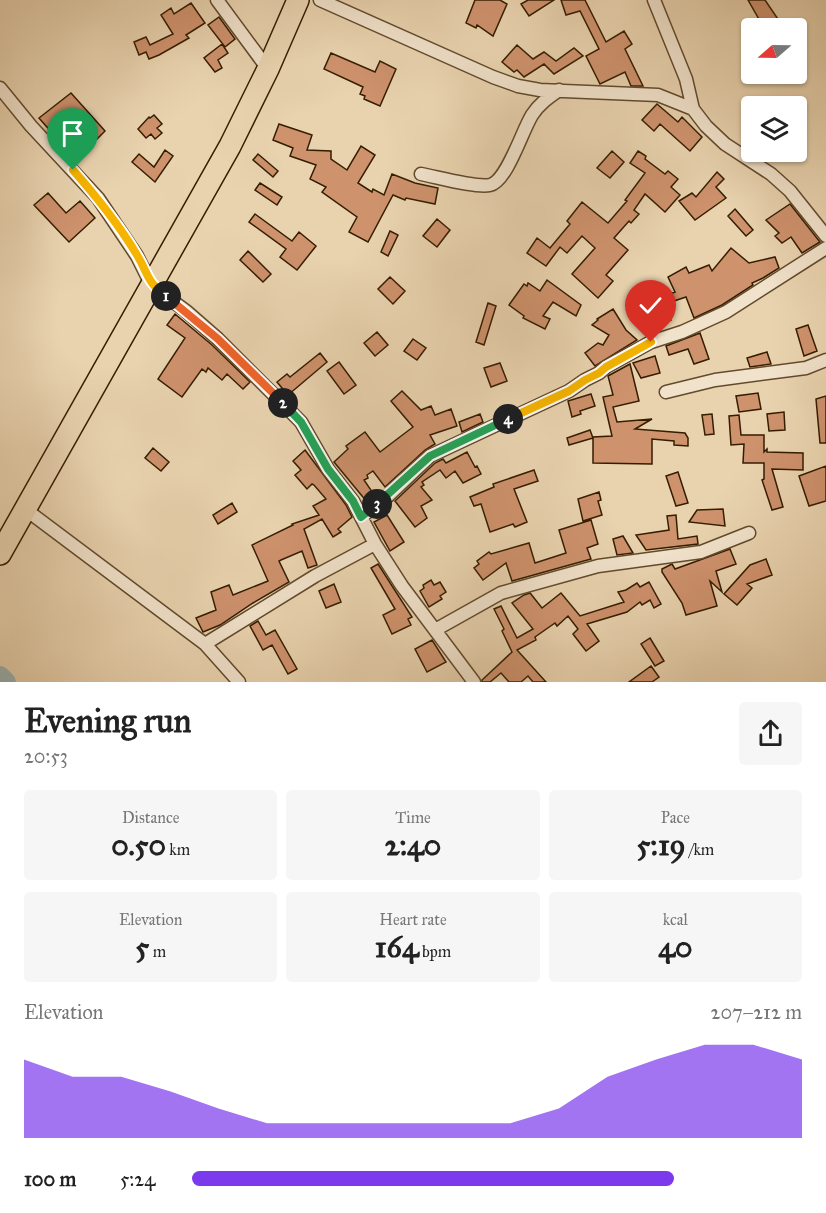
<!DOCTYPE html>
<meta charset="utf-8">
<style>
:root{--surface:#fff;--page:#f6f6f6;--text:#222;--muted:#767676;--accent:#7c3aed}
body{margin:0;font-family:"IM FELL Great Primer",serif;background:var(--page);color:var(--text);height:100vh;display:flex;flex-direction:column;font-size:22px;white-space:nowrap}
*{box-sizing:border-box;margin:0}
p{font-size:20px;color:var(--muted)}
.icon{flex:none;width:33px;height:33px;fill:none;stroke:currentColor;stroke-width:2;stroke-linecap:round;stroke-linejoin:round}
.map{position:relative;height:682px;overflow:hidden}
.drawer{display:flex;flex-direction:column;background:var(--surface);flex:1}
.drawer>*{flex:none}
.needle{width:39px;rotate:250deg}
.controls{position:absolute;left:741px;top:18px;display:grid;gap:12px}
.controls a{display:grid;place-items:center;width:66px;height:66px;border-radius:6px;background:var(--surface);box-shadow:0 2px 4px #0004;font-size:30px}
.pin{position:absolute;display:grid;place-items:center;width:51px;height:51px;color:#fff;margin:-62px -26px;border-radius:50% 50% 50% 0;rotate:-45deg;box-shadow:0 0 6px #0007}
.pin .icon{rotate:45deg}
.km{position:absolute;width:30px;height:30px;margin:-15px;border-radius:50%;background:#222;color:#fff;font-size:16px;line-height:30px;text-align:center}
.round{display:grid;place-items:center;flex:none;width:63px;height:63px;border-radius:6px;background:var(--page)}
.overview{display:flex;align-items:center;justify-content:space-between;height:102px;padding:0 24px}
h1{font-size:33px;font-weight:700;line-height:45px}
.stats{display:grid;grid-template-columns:repeat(3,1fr);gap:9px;height:102px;padding:6px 24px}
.stats div{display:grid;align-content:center;border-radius:6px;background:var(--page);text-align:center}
.stats b{font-size:30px;font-weight:700}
.stats small{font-size:16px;font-weight:400}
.stats p{font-size:16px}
.chart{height:168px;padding:12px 24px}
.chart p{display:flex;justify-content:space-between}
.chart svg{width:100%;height:108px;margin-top:6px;fill:var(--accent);opacity:.7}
ul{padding:0 24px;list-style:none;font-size:20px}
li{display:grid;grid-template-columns:96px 72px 1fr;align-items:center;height:45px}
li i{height:15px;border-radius:8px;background:var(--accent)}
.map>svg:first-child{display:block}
</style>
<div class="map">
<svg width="826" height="682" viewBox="0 0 826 682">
<rect width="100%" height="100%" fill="#e9d3af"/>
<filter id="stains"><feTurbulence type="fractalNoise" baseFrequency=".00333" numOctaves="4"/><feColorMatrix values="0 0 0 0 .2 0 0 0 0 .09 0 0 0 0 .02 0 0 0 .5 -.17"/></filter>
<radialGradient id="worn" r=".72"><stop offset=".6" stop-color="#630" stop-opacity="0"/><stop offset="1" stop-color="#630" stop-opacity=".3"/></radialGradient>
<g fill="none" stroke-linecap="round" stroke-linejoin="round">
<path stroke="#9cb5b6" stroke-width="20" d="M0,676L6,682"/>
</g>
<path fill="#ce926d" stroke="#351d00" stroke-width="1.5" d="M475,0H500L507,4L493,36L477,25L476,28L466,23Z
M528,0H554L529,16L521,4Z
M561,0H585L606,42L624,31L632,44L625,49L643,86H631L625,72L600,84L586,56L599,49L580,11L566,15Z
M748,0H765L784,28H764Z
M191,3L205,23L186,35L189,38L159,55L149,59L146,52L139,55L134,42L146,37L150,45L173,34L161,15L171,8L174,14Z
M219,17L235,39L225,47L208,25Z
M222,44L228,53L218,60L222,68L215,72L204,58Z
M517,45L533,59L544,52L556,61L574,48L583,56L554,74L544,64L524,77L517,70L514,72L502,62Z
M331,53L375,72L380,61L396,69L380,106L364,99L365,96L360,94L363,87L324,69Z
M71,93L105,131L76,160L39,118Z
M657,104L678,122L682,117L702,137L690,151L660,124L654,131L642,120Z
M154,115L162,124L157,128L162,133L155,139L151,134L146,138L138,129L149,117L150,118Z
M279,124L312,135L307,150L331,151V159L347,170L361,146L375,155L358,183L372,192L373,189L384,195L392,174L415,183L438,188L435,204L406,198L405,200L393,195L368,242L349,232L357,217L322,192L326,187L310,179L316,165L290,156L293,148L273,140Z
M165,150L173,156L155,182L132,162L139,154L154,167Z
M612,151L624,162L610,178L597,168Z
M638,151L646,156L645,159L665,174L668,171L678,179L671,187L680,195L665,212L645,194L634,210L639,214L631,223L629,221L614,238L628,250L606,275L613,281L598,298L572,274L595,248L582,236L567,253L560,247L546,266L527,253L537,238L550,248L570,224L567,221L582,202L608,223L627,201L625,200L645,173L630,163Z
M258,154L278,171L273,177L253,160Z
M717,172L724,179L716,187L726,198L695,220L679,201L692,193L696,197Z
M260,183L282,197L277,205L255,190Z
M48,193L66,213L80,201L95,218L69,242L34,205Z
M790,204L820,242L802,253L791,237L782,243L775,236L779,233L766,220Z
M735,209L753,230L746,236L728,216Z
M255,214L292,241L299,232L316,246L297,270L280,257L286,249L249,222Z
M437,219L450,230L437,247L423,236Z
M390,231L398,235L388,256L381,252Z
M731,248L749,263L775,257L779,268L763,278L752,283L753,285L722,305L694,318L686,297L665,304L671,320L662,324L655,307L649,309L647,303L675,292L668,277L686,267L689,273L709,265L712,271Z
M248,251L271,274L263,282L240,260Z
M390,277L405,291L393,304L378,289Z
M547,280L581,305L576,316L553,302L543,316L550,319L545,329L523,318L524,316L509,305L524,284L527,286L528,283L540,291Z
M488,303L496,306L484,345L476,342Z
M613,309L626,330L637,340L595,366L585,353L598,343L603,345L609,335L592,325L598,320L597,319Z
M175,314L212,345L250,382L243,389L227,374L222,380L208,368L206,372L202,369L182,397L158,379L185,338L167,325Z
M808,325L817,351L804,356L796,329Z
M377,332L388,345L375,356L364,343Z
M700,333L709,359L694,364L688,349L669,355L666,346Z
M413,339L426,348L417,360L404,351Z
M767,352L771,364L750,367L747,358Z
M320,353L327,362L288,395L277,382L287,374L290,377Z
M655,356L660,373L641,378L633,363Z
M339,362L356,385L344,394L327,371Z
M500,363L507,381L491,387L484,368Z
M630,364L639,401L613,407L617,422L652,419L635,429L685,433L688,438V446L674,445V441L652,439V464L593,463V437L612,436L603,397L613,395L608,376Z
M402,391L421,410L431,406L435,415L451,409L457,426L430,435L435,444L425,450L385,487L373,471L367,475L368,478L364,480L375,496L367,502L334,462L348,449L346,446L365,432L380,452L413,427L391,401Z
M758,393L761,409L739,412L736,396Z
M591,394L595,406L580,411L581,414L572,417L568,401Z
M826,396V443H820L816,399Z
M784,412L785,430L769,431L767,414Z
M480,414L483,422L462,432L459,422Z
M712,414L714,434L705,435L702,415Z
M739,415L741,435H764V452L767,449V452L803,453V470L772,469L783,507L772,510L762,480L764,479V463H743L744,444L731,445L729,416Z
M590,430L593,438L569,445L567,438Z
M153,448L169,462L161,471L145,458Z
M305,450L346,505L352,517L338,529L341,532L333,537L322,519L304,529L317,565L308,568L302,551L281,560L279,561L289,582L253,603L220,625L203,632L196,618L216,610L211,592L229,585L233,595L268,581L252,545L293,525L292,524L319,515L313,506L326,499L314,485L312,484L307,489L295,475L301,470L293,461Z
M467,452L475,467L477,466L481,474L463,483L455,471L446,478L440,470L422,482L424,485L421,487L432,500L421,506L427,518L415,527L395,501L435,463L443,459L446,463Z
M826,466V501L809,506L799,476Z
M534,470L538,481L514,489L527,522L515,527L513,524L490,532L481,504L474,506L470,497L494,487L493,484Z
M678,472L688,503L676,506L666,476Z
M599,492L601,500L598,501L602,515L583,521L578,499Z
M232,503L237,512L218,524L213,515Z
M723,509L725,526L689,522L697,510Z
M387,515L404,542L390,551L374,522Z
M676,515L678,539L697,536L698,544L646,550L636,535L669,530L667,516Z
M591,520L598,544L587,548L591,559L512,581L506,563L483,580L474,568L479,564L477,561L489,552L491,554L529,543L535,563L566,553L559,530Z
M623,536L633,553L617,555L613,539Z
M730,549L736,564L716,571L722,592L710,581L717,606L686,615L682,603L662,572V569L672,564L675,569Z
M766,559L772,575L747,584L752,588L737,605L724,594L750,565Z
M378,564L412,617L408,619L411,625L392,634L383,615L395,609L371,568Z
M431,580L434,585L440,582L446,592L440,596L442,599L429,607L420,591L424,588L423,585Z
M649,582L661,604L654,608L650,600L642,605L640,602L627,612L587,624L599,641L586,651L573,634L578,629L568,616L557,626L555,623L535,637L536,640L517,650L546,682H533L528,676L521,682H509L501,673L490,682H482V680L512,652L502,631L504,629L494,609L501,606L517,638L533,629L512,603L524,595L530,593L542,608L561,593L580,616L624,602L618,592L626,590L637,583L640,587Z
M334,584L341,602L326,608L319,591Z
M258,621L266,635L275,630L297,669L288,674L272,645L263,650L250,626Z
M650,638L664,661L655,666L641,644Z
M432,640L446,662L427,672L415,649Z
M651,666L659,677L652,682H629Z"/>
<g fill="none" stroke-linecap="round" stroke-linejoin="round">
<defs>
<path id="minor" d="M217,0L268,69
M320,0L493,77L518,86L540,90L658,95L693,109L686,79L654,0
M0,88L31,126L98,198L137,256L152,286L186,311L218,339L301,422L328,469L353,501L375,544L402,586L474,682
M693,109L706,126L725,144L771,174L790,191L826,236
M421,174C437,177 476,188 490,185C507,181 522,131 532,115C539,104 549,97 559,90
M666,392L715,380L806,368L826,360
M25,509L205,644L239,682
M361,517L388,496L430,456L569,391L585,380L599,373L606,367L651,342L682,332L726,312L826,248
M435,630L501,593L598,566L701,552L749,533
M205,644L315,576L375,544"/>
<path id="trunk" d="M0,554L230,146L268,69L298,0"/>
</defs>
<use href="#minor" stroke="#624a2c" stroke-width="15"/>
<use href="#trunk" stroke="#351d00" stroke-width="24"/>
<use href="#minor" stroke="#f1e2cb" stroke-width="12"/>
<use href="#trunk" stroke="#e9d3af" stroke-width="21"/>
</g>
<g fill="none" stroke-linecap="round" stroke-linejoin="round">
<defs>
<path id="split-1" d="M73,170C96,196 119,225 137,255C149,275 146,281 166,296"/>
<path id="split-2" d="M166,296L218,339L283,403"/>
<path id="split-3" d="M283,403L301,422L328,469L353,501L361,517L377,504"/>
<path id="split-4" d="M377,504L430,456L508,419"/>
<path id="split-5" d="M508,419L569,391L585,380L599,373L606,367L651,342"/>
</defs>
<use href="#split-1" stroke="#fff" stroke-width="12"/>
<use href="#split-2" stroke="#fff" stroke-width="12"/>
<use href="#split-3" stroke="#fff" stroke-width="12"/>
<use href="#split-4" stroke="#fff" stroke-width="12"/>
<use href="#split-5" stroke="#fff" stroke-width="12"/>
<use href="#split-1" stroke="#f5b400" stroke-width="8"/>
<use href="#split-2" stroke="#f0652b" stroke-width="8"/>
<use href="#split-3" stroke="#22a559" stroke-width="8"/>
<use href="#split-4" stroke="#22a559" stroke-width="8"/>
<use href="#split-5" stroke="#f5b400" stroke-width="8"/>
</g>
<rect width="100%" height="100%" filter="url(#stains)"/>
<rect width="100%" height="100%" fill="url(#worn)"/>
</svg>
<div class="controls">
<a><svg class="needle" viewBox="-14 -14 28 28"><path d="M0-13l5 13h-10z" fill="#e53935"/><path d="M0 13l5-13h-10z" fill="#767676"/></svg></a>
<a><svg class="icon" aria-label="layers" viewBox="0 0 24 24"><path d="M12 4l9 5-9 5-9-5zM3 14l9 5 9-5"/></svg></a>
</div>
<div class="pin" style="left:73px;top:170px;background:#1e9e55"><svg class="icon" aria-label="arrive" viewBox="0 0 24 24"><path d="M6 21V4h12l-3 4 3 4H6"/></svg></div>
<div class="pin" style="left:651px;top:342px;background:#d93025"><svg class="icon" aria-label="check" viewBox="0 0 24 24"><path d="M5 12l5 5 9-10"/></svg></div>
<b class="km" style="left:166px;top:296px">1</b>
<b class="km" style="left:283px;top:403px">2</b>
<b class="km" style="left:377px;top:504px">3</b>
<b class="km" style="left:508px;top:419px">4</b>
</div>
<section class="drawer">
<div class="overview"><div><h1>Evening run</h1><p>20:53</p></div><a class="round"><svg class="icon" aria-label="share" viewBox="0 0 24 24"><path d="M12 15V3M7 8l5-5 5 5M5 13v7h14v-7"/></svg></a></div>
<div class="stats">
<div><p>Distance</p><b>0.50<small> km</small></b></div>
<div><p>Time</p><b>2:40</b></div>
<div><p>Pace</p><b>5:19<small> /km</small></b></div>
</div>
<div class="stats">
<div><p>Elevation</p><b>5<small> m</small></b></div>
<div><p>Heart rate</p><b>164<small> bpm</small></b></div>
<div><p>kcal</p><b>40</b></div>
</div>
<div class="chart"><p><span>Elevation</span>207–212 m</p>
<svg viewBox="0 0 160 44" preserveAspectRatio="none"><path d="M0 44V12L10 19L20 19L30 25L40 32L50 38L60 38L70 38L80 38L90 38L100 38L110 32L120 19L130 12L140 6L150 6L160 12V44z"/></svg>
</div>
<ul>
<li><b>100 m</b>5:24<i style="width:79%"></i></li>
</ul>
</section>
